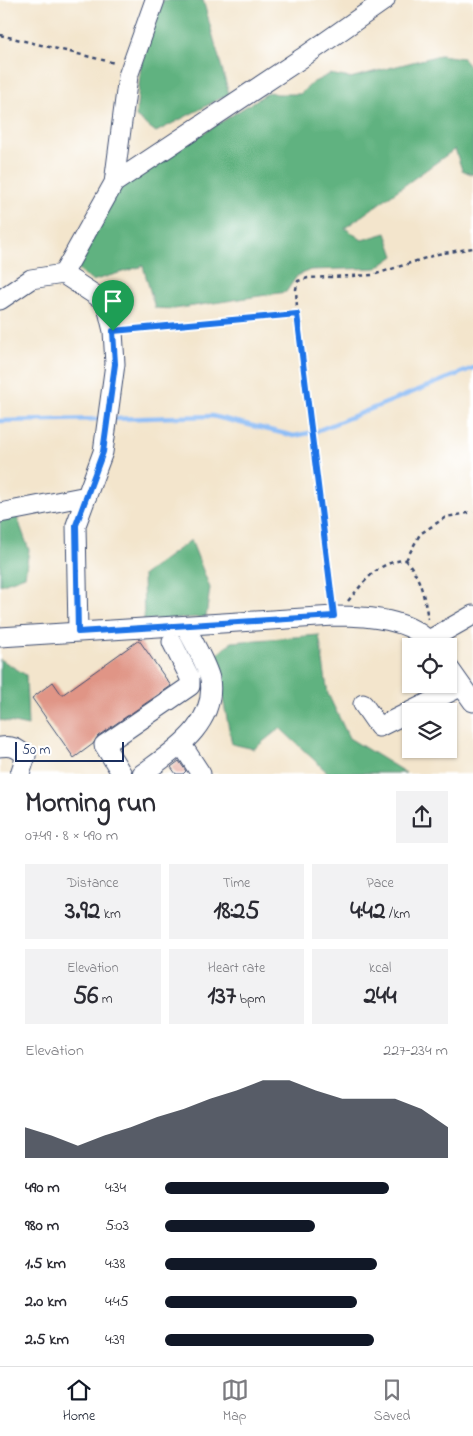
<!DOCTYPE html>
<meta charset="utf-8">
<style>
:root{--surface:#fff;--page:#f2f2f3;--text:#2b2b33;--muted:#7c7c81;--line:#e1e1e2;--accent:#111827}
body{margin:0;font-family:"Indie Flower",sans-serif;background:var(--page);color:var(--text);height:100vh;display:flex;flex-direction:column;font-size:19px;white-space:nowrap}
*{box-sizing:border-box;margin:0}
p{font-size:16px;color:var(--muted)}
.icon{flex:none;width:28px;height:28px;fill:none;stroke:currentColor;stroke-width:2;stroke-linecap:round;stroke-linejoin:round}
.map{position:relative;height:774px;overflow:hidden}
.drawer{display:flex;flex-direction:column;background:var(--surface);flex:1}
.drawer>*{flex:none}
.buttons{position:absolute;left:402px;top:638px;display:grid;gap:10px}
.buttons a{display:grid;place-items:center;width:55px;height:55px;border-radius:0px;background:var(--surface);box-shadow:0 1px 4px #0004;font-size:25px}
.scale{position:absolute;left:15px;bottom:12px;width:109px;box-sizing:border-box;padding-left:5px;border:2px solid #1b2f5e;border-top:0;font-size:14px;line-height:18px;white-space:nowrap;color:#1b2f5e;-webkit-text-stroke:4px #fff;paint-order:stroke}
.pin{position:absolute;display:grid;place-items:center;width:42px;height:42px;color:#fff;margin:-51px -21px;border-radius:50% 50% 50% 0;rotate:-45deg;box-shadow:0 0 5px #0007}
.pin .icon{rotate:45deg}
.round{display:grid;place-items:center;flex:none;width:52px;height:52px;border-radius:0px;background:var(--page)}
.summary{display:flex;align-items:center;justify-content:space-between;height:85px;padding:0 25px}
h1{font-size:28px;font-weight:700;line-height:38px}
.stats{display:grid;grid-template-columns:repeat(3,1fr);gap:8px;height:85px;padding:5px 25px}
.stats div{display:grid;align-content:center;border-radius:0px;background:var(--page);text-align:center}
.stats b{font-size:25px;font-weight:700}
.stats small{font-size:14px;font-weight:400}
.stats p{font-size:14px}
.chart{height:140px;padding:10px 25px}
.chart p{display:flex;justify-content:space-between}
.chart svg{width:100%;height:90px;margin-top:5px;fill:var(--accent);opacity:.7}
ul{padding:0 25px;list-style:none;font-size:16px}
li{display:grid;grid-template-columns:80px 60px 1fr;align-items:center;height:38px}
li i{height:12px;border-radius:6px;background:var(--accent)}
.dock{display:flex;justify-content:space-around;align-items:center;height:70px;border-top:1px solid var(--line);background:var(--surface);font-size:14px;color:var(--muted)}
.dock a{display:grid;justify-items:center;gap:2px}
.dock .current{color:var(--accent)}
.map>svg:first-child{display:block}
</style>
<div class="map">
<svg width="473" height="774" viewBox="0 0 473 774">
<rect width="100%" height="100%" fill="#fff"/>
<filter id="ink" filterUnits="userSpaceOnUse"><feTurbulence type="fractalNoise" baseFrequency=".02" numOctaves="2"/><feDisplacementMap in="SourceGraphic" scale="10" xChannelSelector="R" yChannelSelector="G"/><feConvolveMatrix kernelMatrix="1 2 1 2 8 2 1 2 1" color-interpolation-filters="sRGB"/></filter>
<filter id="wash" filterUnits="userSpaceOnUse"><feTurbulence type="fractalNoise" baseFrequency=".0096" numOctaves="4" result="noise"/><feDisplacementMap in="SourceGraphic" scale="20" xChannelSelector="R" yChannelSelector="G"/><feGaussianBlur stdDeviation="1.12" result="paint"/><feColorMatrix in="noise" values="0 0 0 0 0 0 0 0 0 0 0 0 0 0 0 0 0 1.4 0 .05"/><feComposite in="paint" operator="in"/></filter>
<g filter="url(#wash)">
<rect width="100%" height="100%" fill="#f3e5cc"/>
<path fill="#60b280" stroke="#3e706f" d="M163,0H203L229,94L156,132L136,117L141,64Z
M440,55L463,58L473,71V175L462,170L455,149L345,228L362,240L386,233L394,256L377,268L310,270L297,276L286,292L174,309L155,308L143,266L92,281L77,269L116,188L269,92L277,94H300L312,83L330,74L350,78Z
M16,514L29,550L25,576L0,585V518Z
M191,540L210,588L206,617L144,620L143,575Z
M319,635L328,694L349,738L406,773H328L280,728L254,749L232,744L221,689L210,660L232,642Z
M0,659L26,675L28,726L0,720Z"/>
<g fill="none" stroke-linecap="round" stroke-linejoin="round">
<path stroke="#8abbf6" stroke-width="4.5" d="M112,419L212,416L294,436L314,432L473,368
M0,421L102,419"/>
</g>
<g id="blocks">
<path fill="#e09586" d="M139,640L171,686L98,736L93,744L74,758L32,698L53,682L62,695Z
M179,761L186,771L183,774H176L171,767Z"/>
</g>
</g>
<g filter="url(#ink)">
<use href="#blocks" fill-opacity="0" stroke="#3b4a6e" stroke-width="1"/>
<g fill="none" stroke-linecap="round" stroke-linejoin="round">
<defs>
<path id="minor" d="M114,183L302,58L385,0
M63,274L114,183L128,76L155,0
M0,300L31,279L63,274L106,302L113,331L115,364L103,452L76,525L78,632
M0,513L87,496
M0,637L334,616C367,616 412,618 433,646
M429,640L473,615
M449,668L473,702
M363,704L379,727L460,687
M182,745L201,774
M0,747C12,745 17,748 26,756L20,774
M122,774L104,745L190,686V678L172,642
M142,774C173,751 217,725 210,679C208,667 192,640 186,627"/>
</defs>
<use href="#minor" stroke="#3b4a6e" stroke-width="21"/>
<path stroke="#3b4a6e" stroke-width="2.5" stroke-dasharray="4 4" stroke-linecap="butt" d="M0,35L115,63
M129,330L297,314
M406,560L420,534L446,517L473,512
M332,600L298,327L296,289L298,281L308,278L373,275L438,254L473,248
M348,601C365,581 378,561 406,560C421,578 424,596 428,619"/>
<use href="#minor" stroke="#fff" stroke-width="19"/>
</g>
</g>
<g fill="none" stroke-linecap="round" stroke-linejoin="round" filter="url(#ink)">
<defs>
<path id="route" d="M297,314L334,616L78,632L76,525L103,452L115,364L113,331Z"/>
</defs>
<use href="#route" stroke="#fff" stroke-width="10"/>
<use href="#route" stroke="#1a73e8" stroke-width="6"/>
</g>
</svg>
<div class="buttons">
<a><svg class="icon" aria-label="locate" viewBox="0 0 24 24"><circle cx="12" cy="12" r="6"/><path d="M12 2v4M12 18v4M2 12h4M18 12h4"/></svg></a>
<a><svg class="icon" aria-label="layers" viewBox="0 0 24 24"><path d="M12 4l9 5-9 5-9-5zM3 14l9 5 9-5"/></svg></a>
</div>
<div class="scale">50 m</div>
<div class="pin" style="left:113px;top:331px;background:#1e9e55"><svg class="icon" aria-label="arrive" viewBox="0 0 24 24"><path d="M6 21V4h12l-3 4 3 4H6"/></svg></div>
</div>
<section class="drawer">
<div class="summary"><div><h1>Morning run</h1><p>07:49 · 8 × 490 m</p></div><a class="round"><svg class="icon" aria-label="share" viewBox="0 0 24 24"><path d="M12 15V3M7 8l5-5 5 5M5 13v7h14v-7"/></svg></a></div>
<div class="stats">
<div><p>Distance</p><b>3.92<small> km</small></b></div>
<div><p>Time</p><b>18:25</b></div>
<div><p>Pace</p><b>4:42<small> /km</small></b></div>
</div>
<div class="stats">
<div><p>Elevation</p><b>56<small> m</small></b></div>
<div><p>Heart rate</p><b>137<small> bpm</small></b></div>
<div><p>kcal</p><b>244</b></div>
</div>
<div class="chart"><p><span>Elevation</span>227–234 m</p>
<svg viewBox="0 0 160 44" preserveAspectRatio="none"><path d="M0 44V29L10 33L20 38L30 33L40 29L50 24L60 20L70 15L80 11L90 6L100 6L110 11L120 15L130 15L140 15L150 20L160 29V44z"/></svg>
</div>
<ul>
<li><b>490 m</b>4:34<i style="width:79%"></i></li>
<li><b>980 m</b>5:03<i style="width:53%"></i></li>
<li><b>1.5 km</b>4:38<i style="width:75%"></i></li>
<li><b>2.0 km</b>4:45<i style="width:68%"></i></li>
<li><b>2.5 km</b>4:39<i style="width:74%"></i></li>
</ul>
</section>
<nav class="dock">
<a class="current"><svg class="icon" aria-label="home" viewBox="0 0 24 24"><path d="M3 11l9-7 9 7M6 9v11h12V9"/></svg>Home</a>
<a><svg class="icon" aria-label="map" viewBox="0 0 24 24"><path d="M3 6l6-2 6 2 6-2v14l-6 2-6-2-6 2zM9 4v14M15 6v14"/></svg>Map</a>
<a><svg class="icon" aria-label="saved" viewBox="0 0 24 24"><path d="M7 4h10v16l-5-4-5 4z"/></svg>Saved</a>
</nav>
